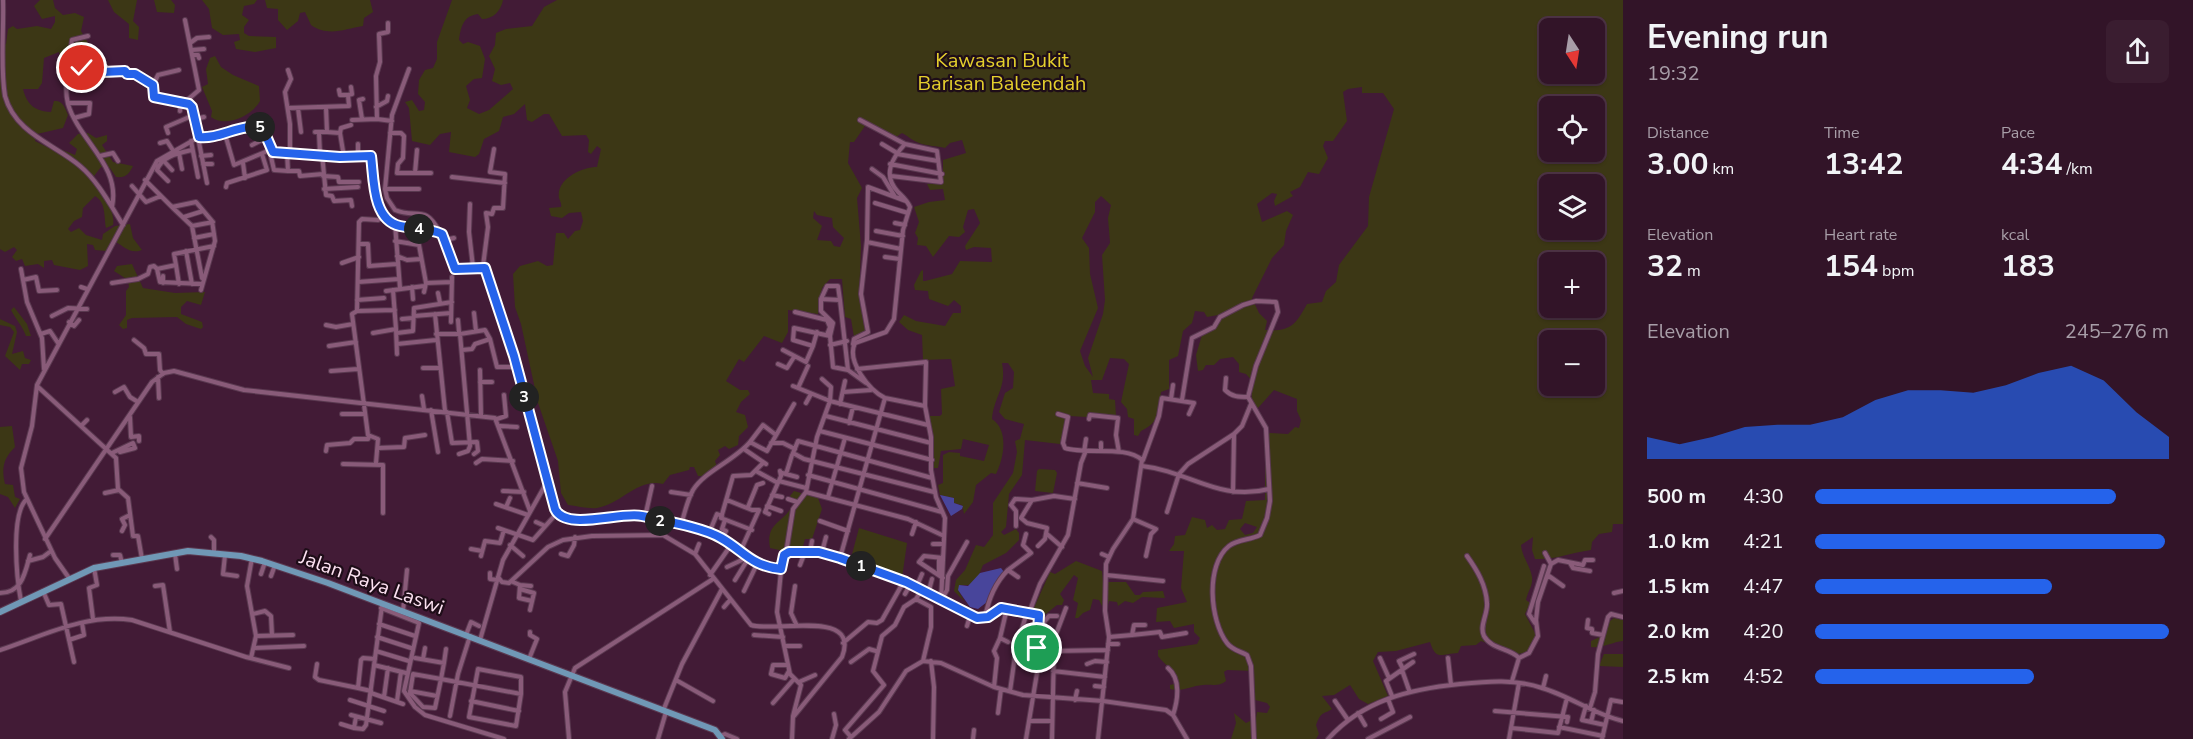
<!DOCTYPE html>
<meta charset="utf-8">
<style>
:root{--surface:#321428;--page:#3a1d30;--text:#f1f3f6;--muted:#a89ea8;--line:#4d3345;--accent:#2563eb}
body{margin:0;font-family:"Nunito Sans",sans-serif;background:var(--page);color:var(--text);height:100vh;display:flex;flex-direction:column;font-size:22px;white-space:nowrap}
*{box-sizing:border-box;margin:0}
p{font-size:20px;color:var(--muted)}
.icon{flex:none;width:33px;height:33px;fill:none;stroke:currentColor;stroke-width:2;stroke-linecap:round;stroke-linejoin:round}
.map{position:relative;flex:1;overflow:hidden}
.panel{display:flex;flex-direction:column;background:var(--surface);width:570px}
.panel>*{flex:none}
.needle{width:39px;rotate:168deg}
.controls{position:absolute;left:1539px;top:18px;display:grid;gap:12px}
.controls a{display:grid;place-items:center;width:66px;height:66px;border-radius:9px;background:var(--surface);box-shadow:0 2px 4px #0004,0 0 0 2px var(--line);font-size:30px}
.pin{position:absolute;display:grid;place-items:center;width:51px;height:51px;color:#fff;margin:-26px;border:3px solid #fff;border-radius:50%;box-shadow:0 2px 6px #0007}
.km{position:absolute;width:30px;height:30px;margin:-15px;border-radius:50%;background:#222;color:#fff;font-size:16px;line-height:30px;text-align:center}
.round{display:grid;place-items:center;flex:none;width:63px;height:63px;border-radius:9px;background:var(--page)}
.overview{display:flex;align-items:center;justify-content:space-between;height:102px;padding:0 24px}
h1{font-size:33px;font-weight:700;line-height:45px}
.figures{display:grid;grid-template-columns:repeat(3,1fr);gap:9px;height:102px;padding:6px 24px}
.figures div{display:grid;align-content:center}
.figures b{font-size:30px;font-weight:700}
.figures small{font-size:16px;font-weight:400}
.figures p{font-size:16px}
.chart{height:168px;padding:12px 24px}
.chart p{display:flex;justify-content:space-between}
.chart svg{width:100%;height:108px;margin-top:6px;fill:var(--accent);opacity:.7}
ul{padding:0 24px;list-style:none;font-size:20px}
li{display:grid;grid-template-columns:96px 72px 1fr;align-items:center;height:45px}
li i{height:15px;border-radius:8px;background:var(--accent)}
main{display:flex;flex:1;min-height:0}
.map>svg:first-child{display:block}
</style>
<main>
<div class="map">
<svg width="1623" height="739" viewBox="0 0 1623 739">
<rect width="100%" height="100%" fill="#421b36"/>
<path fill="#3c3715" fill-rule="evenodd" d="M40,0H53L55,8L63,15L75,13L84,17L81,31L88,43L82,49L72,53V63L61,61L59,52L44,58L42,83L38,89H23C27,105 35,111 51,112L54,101C63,100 65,108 68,115L63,128L37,134L35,141L49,148L60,149L75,155L77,149L69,143L78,134L88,133L96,138L107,135V141L102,145L113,162L133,166C129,174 126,178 116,177L110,168L101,167L91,180C100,192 116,209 113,225L106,228C104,217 106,202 95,196L83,208L82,217L74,221L68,229L71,232L79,228L86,235L102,240L103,234L115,226L130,224L133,238L142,250C130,255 122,245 113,240L106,251L95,250L93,245L87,244L88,266L80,270L54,265L52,260L44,261V268L38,264L25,266L22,259L16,261L12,257L17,250L14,247L5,252L0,249V42L6,44L8,29L13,26L17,29L37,26L51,29L55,22V16L42,19L34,6Z
M108,0H137L133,21L139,27L138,40L129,38V24L114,12Z
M154,0H171L175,5L174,13L157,12Z
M202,0H257L254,4L244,6L242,15L249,20L244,27V33L249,36L276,37V48L255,52L236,49L234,42L240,40L239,34L223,35L212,28L209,9Z
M265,0H370L373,12L364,18L363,26C345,29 328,37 311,25L305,12L300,13L298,21L287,30L278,20V9L267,8Z
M452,0H503C501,11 493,19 482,19L478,14C463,16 461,27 459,40L463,44L468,42L480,46L485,59L482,78L474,79L466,86L470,100L467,108L479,114L489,110L513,89L510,83L501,85L492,81L495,69L489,56L495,45L496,33L506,29L532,26L544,7L557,0H1623V524H1613L1612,532L1599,534L1592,542L1591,550C1570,553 1555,560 1535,559L1532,550L1533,537L1521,545C1522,557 1530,565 1532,577C1533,586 1528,591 1526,600L1530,603L1525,614L1536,635L1527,652L1518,654L1481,641L1476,645L1461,646L1458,653C1441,654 1436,661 1430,642L1396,651L1378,652L1373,661L1388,696L1368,704L1359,699L1350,685L1334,695L1322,696L1332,709C1323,715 1322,710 1316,725L1319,734L1316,739H1231L1236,723L1234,713L1246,723L1256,718L1257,712L1267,713L1270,707L1267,703L1255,700L1254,671L1227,670L1224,672L1226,681C1219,687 1212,684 1203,685C1190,686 1183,692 1170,689V685L1178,683C1176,670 1165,666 1158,656V650L1197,644L1200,638L1194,632V624L1174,628L1170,621L1156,622L1157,608L1187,602L1181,588L1184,551H1169L1174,544L1175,536L1185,535L1192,517L1205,520L1207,528L1212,525L1217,530L1225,529L1229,520L1242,519L1246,501L1265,500V437L1270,433L1288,434L1295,427L1299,428L1301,420L1297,411V399L1274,390L1258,408C1249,400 1252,392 1253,382L1246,374L1239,372V364L1233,357L1220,359L1214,365H1206L1203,370L1198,371L1196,355L1202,335L1213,330L1222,319L1218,315L1207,317L1204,312L1195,311L1192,323L1183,331L1178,356L1169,360V389L1161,392C1158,412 1160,422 1141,431L1138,436L1134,435V419L1128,417L1127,409L1121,402L1129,364L1124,359L1110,358L1102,380H1091L1093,393L1109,394V399L1115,400L1116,416L1089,413L1087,417L1069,416L1060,444L1025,440L1022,475L1009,494L1006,527L1001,532L1004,535L1016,529L1019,533V540L1006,553L983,565L978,577L970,585H961L958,590L964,601L954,591L956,580L965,570L976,545L984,547L993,535V503L1013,473L1017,452L1015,441L1020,439L1024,424L1005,419L999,412L1005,393L1013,388L1014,372L1008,363H1002C1007,388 994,396 992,419C1009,430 1004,458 996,474L991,473L976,485L973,502L964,514L962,505L954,503V498L940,495L938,485L943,483V455L949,452L960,453V456L984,461L989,445L963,439L961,449L941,451L938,468H934L933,432L928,416H940L942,414L941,389L955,386L951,359L923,360L922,335L908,330L899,322L904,315L916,321L945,326L953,313H961V306L954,300L948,306L929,299L928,291L915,290L914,285L921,271L923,270V281H925L952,274L960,261L992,262L991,248L974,247L966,250L965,246L980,223L974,209L968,210L963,227L965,232L959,237L949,236L933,257L926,246L917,245L918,238L915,233L919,222L914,207L929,202L945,200L943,189L930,190L927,184L943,183V160L966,153L962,140L950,143L945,148C937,146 927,146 919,143C913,141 908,136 902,133L896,137L867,123L854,142H850L848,163L862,188L857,198L861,246L859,298L865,331L854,337L851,319L845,317L842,279H830L822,288L818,314L788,310V332L782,343L764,336L744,362L739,359L726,381L740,390H748L750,394L741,402L736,412L745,415L748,427L739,436L738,445L729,449L725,446L718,450L720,455L715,461L717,467L710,476H698L694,467H690L689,470L670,475L663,484C637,478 622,504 597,508C588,509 577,506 568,505L561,493L558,461L538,403L521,324L515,307L513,274L520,266L538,261L547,266L553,265L556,233H564L568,239L575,231L580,230L583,221L581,212L569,213L562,218L551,216L549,208L561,207C562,204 560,201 559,198C556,179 582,167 597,167L601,149L597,146L591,154L588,152L589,140L586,135L562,136L549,114H544L532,122L527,120L525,104L514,114L503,117L499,131L484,139L479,154L475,157L449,152L451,132L440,134L430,145L412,141L409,108L405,102L412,100L419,111L424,110L425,102L418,94L419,80L425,70L433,68L437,59V42ZM1550,28H1594V74H1550ZM1362,87V93H1383L1394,109L1369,197L1368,226L1339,265L1336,282L1326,291L1322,302L1307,304C1296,324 1291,332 1265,330L1267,321L1259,313L1252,298L1272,258L1284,245L1286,231L1293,215L1287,211L1262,222L1257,204L1272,193L1277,194L1274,201L1275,206L1293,196L1290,192L1300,187L1308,172L1319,174L1328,158L1323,146L1325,141H1333L1347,121L1343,92L1348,89ZM1550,106H1594V152H1550ZM1550,184H1594V230H1550ZM1101,196L1111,205L1108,218L1110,243L1102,255L1105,300L1103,314L1088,358L1093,377L1085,366L1080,351L1098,308L1090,274L1089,248L1082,238L1095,212V202ZM814,211L817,215L832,218L833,227L844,238L840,247L834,246L831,241L817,240L822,226L813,218ZM1550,262H1594V308H1550ZM1550,340H1594V386H1550ZM1245,523L1257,527L1253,533L1245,535L1240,529Z
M215,56L221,67L233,75L259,86L260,101C252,116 225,128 211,117L212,111L202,87L208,84L206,69L210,58Z
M132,264L143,288L175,293L205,292L201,305L187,301L181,307V314L202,322L203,327L201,329L186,324L177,317L132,318L127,320V328L123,329L119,325L126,315V291L129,287L128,280L114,271L117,266Z
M14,307L27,324L31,336H26C22,325 16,320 11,310Z
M0,319L15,326L17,332L12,354L23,351L25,358L31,360L29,364H22L20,370L5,356L14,332L10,327L0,325Z
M12,426L15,447C4,458 1,467 5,484L13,485L15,497L20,499L15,508L8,497L0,494V427Z
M1039,469L1055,470L1057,473L1053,493L1035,491L1037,471Z
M794,491L818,498L822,509L812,539H805L802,550L784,551L770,548C765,521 786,523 794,502L790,496Z
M859,528L907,543L902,578L851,558Z
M1076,561L1102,571L1103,582H1126L1135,595H1140L1143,592L1163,591L1165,598L1142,597L1133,603L1125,601L1118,606L1117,602L1109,601L1107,609L1103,608L1099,600L1093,599L1090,610L1083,613L1078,618H1075L1078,603L1073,600L1078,578L1074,575L1060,594L1064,600L1062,605H1057L1046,614L1033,610L1050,572L1055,574Z
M1614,618L1623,620V641C1612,642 1601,649 1591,647V641L1606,634L1610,621Z
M1604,654H1623V667L1599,666Z"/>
<path fill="#48459b" d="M940,495L954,498V503L963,506L962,509L951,516Z
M1001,568L1004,572L987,602L978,609L970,607L958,590L959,585L968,586L980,573Z"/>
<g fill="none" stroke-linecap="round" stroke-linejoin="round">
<defs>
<path id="minor" d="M3,0C4,31 0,66 5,96C15,133 54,144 80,166C98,181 111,206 123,225
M388,23V32L379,34L380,62L376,76L377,119L392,121
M88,36L72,40C70,59 63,85 68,104C79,141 121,165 112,207
M190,43L197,38L209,37
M192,50L204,49
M192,55H198L199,58
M69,67L102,68L103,72L125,71L127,74H135L153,85
M409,69L392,115L385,189L387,198L395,210C416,219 425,204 439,231
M179,70L158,75L153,85V95L192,107L207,183
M288,70L291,79L285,92L290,124V153
M348,95L352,94L351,87
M185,102L199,90L185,20
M68,103H90L89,114L74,118
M376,107L387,101L388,96
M288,108L349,106L348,95H340L339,90
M298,108L301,132
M180,111L181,102
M195,119L204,117
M362,119L359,100L363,99
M352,120L377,119
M860,120L905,144L937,151L941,182L891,176
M315,132H327L326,107
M327,132L340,133L344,157
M168,133L166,127L194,115
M319,133L320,154
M340,133L341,128L351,125
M390,133H401L404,136L403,158L398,164L397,173H431
M225,134L234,165L270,150
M191,141L198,177
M160,143L167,141L174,152
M358,144V156
M882,144L897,153
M252,145L266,138
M273,152L271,157L274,170L288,171L287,153
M179,153L182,169
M322,154L326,195L332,196L334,201L351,200L352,206
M897,154L938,161
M100,156L113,153L118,161
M201,156L211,155
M163,160L172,170
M243,163L245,178
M203,164H212
M890,164L942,174
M872,169L883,177L894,195
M288,171H299L300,176L323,174
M415,173L417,150
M323,176L338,177L339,182H359
M452,177L505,183
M145,180L172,207L196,202L212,221L215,241L201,290
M168,181L157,170C162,156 179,153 192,150
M132,186L146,202L161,196
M226,187L227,183L267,170L262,154
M324,189L358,187
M385,189H419
M875,203L908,213
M470,204L469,232L473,267
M173,208L192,226L202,278
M184,217L203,211
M895,223L905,225
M395,224L400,288
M192,226L213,222
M876,231L903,236
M194,238L214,234
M445,240L454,238
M395,241L419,245L426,283L424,292
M867,242L901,249
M359,244H368L369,266L397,264
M186,251L192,284
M397,256L407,260L421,259
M885,257L900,259
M342,263L359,257
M176,265L179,284
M483,266L488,227L486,213L492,214L494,208H503L505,174L490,172L494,149
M21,269L27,302L42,338L44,369
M163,276V283
M23,280L36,277L39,291L57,290
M358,282L399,279
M112,283L138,279L148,274L150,267L154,266L157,269
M426,283L452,282
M202,284L160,282L157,269L176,265L174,254L214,246
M81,287L87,289
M412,287L413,299
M393,290L396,329
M386,291L424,286
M438,293L440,303
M821,299L840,300L838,286H827L821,299V311L833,323L830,336
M357,300L384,298
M840,300L848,370L866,383
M357,311L395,310
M795,312L827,320L830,327L827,335
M474,313L476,331
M435,314L445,411
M52,316L68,308L87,309
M414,316L451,313
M402,319L413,318
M458,320L459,332
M69,322L74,326L79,320
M451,322L452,277
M326,325L336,327L353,324
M373,333L396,329L397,354
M397,333L413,331L414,308L452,302
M41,334L50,331L58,343
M436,334H460L470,446L468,451L459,454
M460,334L485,330L490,339
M134,340L144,348L146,354H159L160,370L163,374
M397,344L436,340
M853,344L854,339L868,332L861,294L867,240L868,187L906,201
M830,345L847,341
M329,346L356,342
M813,346L817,332
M462,350L472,349L475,344L490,339L497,367H512
M783,350L806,362L813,346L793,340L794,328L830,336L833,367L848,370
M778,364L787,368L794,357
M423,368H438
M857,369L926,362L925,406L931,437V470L936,497L945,518L941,602
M480,370L481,415
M331,371L358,369
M158,377L159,398
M1226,378L1225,390C1232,397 1239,397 1248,397
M480,382H492
M37,386L116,458L118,489L128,498L133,536H138L142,559
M793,386L830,401L928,425
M798,388L808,366
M115,392L124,387L130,397L138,402
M843,392L871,390
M422,396L424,409
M885,398L925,406
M1171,399L1173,385
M1182,400L1192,338L1214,327L1220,317L1243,305L1256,301L1276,302L1278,312L1256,366L1248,397L1266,428L1270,501L1267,518L1260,535C1251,540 1238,539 1229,546C1205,565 1210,621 1227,643C1232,650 1240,651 1247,655L1251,666L1254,739
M806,403L811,394
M840,404L845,381
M431,410L438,452
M447,412L452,443L477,442L478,451L474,454
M342,414H365
M1058,414L1068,417L1063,443L1065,448C1086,455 1126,445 1142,460L1133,519L1113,549L1106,564L1105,611L1109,637L1098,739
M826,416L931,443
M130,417L131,437L139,436V441
M497,419L506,416L504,395
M1089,419L1090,415L1118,418L1116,435L1119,452
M849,423L853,407
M81,426L87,420
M500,426L517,427
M820,431L932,460
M750,442L763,425L776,435
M771,443H783L795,449
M1101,443V451
M378,448L404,447L405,438L425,435
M744,449L766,464
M326,451L327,445L350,443L354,439H368L369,436
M120,452L135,448
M1084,452L1086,439
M112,453L133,443L135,448
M1143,460L1159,416L1162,398L1194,403L1189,414
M376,463L378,439L368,435L352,314L357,311L359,222L362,219L378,220L386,216
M476,463L482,459L513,461
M343,464L383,465V513
M1142,466C1189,471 1219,502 1269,489
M756,471L778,483
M782,473L786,474L792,455
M786,474L797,477
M808,475L942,512
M932,478L798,441L793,453L804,459L934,492
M779,481L806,488
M1077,483L1107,488
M503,491L524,492
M671,492L691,495
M806,492L908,519L942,535
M1233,492L1234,435
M105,493L119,490
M772,495L782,497
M828,497L845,438
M788,499L797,502
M727,500L752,510H759L740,552
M1032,500L1021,518L1027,523L1047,528L1045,539L1038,546
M496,504L528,515
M767,506L781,511
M506,507L510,498
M748,507L757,485L763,483
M1167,512L1179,474L1188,464L1234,434L1242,426L1251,404
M769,514L765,512L781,476L780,471
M645,517L652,486
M1133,519L1156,529L1151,534L1146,556
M820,521L848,531
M536,522L545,526
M681,526C684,514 687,501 693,490C705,471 735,460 750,442L767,451L794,404
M1016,526V511L1011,505L1015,499L1032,500L1054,496L1075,499
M498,528L533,540L557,513
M752,530L721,518L733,476L751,475L763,463
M122,531L125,525L122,519L130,515
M709,533L717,514L722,516
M912,534L916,522
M1047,534L1062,547
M211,537L214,540V552
M722,538L726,531L722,529L725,520
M45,539L152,382L164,373L174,371L244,390L495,418L530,511
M933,544H943
M510,545L523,556
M471,549L482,551
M810,552L812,541
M822,552L826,537
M786,553L793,509L806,492L817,437L830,401L831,387L822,379
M175,554L177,569
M561,554L568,556L574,545L575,537
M695,554L699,544
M1102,554L1109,557
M113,555H120L122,563
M225,555L223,574L237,576
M481,556L485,541L500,543L504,530
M1467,556C1477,570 1486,585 1487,603C1488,614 1479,626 1484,636C1492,650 1510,648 1519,658L1512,681
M252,558L247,586L256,636L293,635
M840,558L885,398C869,390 846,361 855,343L886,332L894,319L903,230L910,207C907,200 903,197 898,192C882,175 892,158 905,144
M28,561L43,557L51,551
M1570,563L1573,568L1590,571
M1551,564L1558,560L1583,565L1585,560H1593
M800,565L805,552
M727,567L746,558
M1008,570L1031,553L1023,545L1026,534
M490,573V579L497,580
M939,573V558
M261,574L265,562
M710,575L731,545
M1106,575L1163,581
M271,576L275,565
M1549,576L1563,586
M498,577L502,582L509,583L548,547L563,540L592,536L663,535L695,554L751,625C773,633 861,608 842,657L794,716
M69,578L55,558L24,492L21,468L32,426L37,385L157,161L199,137H217L254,126L263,129L273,152L340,157L371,156C374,178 372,220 400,226C414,229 430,228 442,234L455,269L485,268L514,356L539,456L557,513C581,530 613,511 639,515C659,518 703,528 720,537C744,549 751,566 781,569
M943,578L919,562L924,556L943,558
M735,580L748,559
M513,582L520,585L519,598L532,601
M520,585L531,586
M155,586L163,585L170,632
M795,586L791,613L797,626
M916,588L922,574
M520,589L534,593L530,610
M43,591L49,605L61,604L74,662
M744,591L757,564
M0,593C22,593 25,573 30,555
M1614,593L1623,591
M905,594L910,585
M928,594L932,579
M943,597L947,590L948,576L967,542
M916,599L931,607V627L923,661
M21,601C17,581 10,513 27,499
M724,607L730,600
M381,608L419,623L404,691L415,707L425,715L504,739
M1007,608L1000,638L1008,642
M403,611L407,570
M1029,613L1040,584L1068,535L1081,463L1085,453
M253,614L265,611L271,616L272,635
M985,618C988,601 995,583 1008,570L1018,577
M93,619L89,588L97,585L94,568
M1588,620L1587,628L1592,629V633L1603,635
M1535,623L1529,614L1544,566
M379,624L415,636
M967,626L970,616
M1039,628L1049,616H1057
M466,635L471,622L479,626
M754,635L783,637
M1132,635L1160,632L1162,637L1186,633
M377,637L411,648
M1109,637L1132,635L1134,625H1145
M69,640L84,635L82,623
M480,640L503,560L547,482
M1053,642L1066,608
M843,643L868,622L877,623L882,620L904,581
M1108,644H1118
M785,646H800
M254,648L304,646
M0,650C43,636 85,613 132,620L246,657L289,668
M376,651L409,661
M1054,651L1108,650
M251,658L256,636
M415,658L444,663L441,679L413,674L410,693L423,707L435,708L441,679L521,694
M1380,658L1389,678
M1448,658L1451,685
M1519,658L1529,653L1538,636L1536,620L1538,602L1551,564L1545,553
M423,659L425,648
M529,659L537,639L530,635V632
M931,661L934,687L933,739
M851,662L869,649L876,651
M444,663L446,649
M317,664L315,677L319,680L358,688
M1087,664L1095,661L1107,662
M374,665L406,673
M788,665H773L771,674L785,678L789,671
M1168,668C1181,679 1178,700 1173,715
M478,669L521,677V694L516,726L469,717Z
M1403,669L1399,661L1414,654
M1402,670L1409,690
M1053,671L1105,677
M676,680L713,701
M799,682L815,675
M1095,686L1104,687
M994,687L997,658L994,651L1000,638
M1543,688L1546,676
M371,691L358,688L361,660L363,658L375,659
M410,691L437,696
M1010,691L1016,649L1027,612
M371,693L403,704
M1392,696L1386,681L1413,662
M384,697L388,668
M350,700L384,711
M1075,700L1077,691
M397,701L401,672
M471,701L519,711
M1335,701L1348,720
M773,703L794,679
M1586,706L1582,720L1605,725
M1590,708L1595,692L1598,654L1608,617L1611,614L1623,617
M663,711L682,664L722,589
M1495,711L1568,717L1567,722
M998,713L1001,689
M1358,713L1365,725
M351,715L381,723
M450,716L458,674L470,636
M1381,719L1393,712L1388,699
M1030,721H1052
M1591,722L1594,710
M341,724L354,728L356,717
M1559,727L1603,736
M354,728L363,729L366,725L382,606
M1511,728L1558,733L1567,698
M720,736L725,734L737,739
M851,737L845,730L884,685L873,671L882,636L895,625L904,607L916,599L921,591
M569,739L565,692L575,668L713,579
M658,739L666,712
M792,739L793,716L801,685L790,674L777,612L782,561L786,553L819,552L840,558L906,582L977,618L988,617L1001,608L1039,615V629L1051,639L1054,648L1052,739
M832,739L836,725L834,714
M849,739L879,712L906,671L923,661L941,663L994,687L1023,695L1103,701L1166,710L1173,715L1187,739
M973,739L974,730
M1026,739L1039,661L1035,642L1039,629
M1328,739C1363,700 1410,689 1460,684C1489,681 1515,679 1542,688C1570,696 1595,715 1623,721
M1368,739L1410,717
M1509,739L1519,683
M1602,739L1611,700L1622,702"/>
<path id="primary" d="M0,612L94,568L188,551L241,556L262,561L328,583L715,730L722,739"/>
</defs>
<use href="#minor" stroke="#5a3950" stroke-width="6"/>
<use href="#primary" stroke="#5a3950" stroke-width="8"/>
<use href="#minor" stroke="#895b79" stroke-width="4"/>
<use href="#primary" stroke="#7098b6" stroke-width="6"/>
</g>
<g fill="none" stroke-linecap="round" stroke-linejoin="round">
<defs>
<path id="route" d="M82,68H102L103,72L125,71L127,74H135L153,85L154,97L189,104L192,107L199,137C220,140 243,121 263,129L273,152L340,157L371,156C374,178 372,220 400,226C414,229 430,228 442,234L455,269L485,268L514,356L555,509C566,532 620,511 642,516C664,521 702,527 721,538C744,551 751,566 781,569L784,555L789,552H819L840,558L906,582L977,618L988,617L1001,608L1039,615L1037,648"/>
</defs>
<use href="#route" stroke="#fff" stroke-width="12"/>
<use href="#route" stroke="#2563eb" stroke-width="8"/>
</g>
<g text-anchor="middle" stroke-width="4.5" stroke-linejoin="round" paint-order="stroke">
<g font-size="20" fill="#e5cf2d" stroke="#1e0d18">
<text x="1002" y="67">Kawasan Bukit<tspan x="1002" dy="23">Barisan Baleendah</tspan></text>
</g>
<g font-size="20" fill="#fde2f2" stroke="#1e0d18">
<text transform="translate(372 582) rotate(20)" y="7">Jalan Raya Laswi</text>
</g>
</g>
</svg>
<div class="controls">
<a><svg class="needle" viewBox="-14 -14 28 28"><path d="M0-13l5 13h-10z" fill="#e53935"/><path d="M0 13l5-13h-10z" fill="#a89ea8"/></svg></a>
<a><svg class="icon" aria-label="locate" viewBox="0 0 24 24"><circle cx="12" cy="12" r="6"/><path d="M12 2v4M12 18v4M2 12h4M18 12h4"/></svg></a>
<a><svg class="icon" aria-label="layers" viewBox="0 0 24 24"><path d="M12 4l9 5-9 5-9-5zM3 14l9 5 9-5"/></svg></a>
<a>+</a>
<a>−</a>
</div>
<div class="pin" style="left:1037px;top:648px;background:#1e9e55"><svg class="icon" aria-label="arrive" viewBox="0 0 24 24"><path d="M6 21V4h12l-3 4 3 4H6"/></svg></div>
<div class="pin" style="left:82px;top:68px;background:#d93025"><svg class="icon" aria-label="check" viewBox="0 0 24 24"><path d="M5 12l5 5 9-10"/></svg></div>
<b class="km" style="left:861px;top:566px">1</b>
<b class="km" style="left:660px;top:521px">2</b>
<b class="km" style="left:524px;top:397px">3</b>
<b class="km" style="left:419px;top:229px">4</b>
<b class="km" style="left:260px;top:127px">5</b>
</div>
<section class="panel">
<div class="overview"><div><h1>Evening run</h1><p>19:32</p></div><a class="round"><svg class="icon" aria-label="share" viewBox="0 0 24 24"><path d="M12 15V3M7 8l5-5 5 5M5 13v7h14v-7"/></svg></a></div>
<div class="figures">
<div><p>Distance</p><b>3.00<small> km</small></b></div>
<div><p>Time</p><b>13:42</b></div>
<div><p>Pace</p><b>4:34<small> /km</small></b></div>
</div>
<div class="figures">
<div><p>Elevation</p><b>32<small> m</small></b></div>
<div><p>Heart rate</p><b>154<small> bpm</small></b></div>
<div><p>kcal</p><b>183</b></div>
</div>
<div class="chart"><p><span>Elevation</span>245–276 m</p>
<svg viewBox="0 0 160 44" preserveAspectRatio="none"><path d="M0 44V35L10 38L20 35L30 31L40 30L50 30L60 27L70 20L80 16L90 16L100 17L110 14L120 9L130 6L140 12L150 25L160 35V44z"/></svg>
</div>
<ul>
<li><b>500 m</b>4:30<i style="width:85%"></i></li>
<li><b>1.0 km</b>4:21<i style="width:99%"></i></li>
<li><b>1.5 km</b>4:47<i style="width:67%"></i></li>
<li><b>2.0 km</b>4:20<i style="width:100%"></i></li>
<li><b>2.5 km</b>4:52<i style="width:62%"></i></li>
</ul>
</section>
</main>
